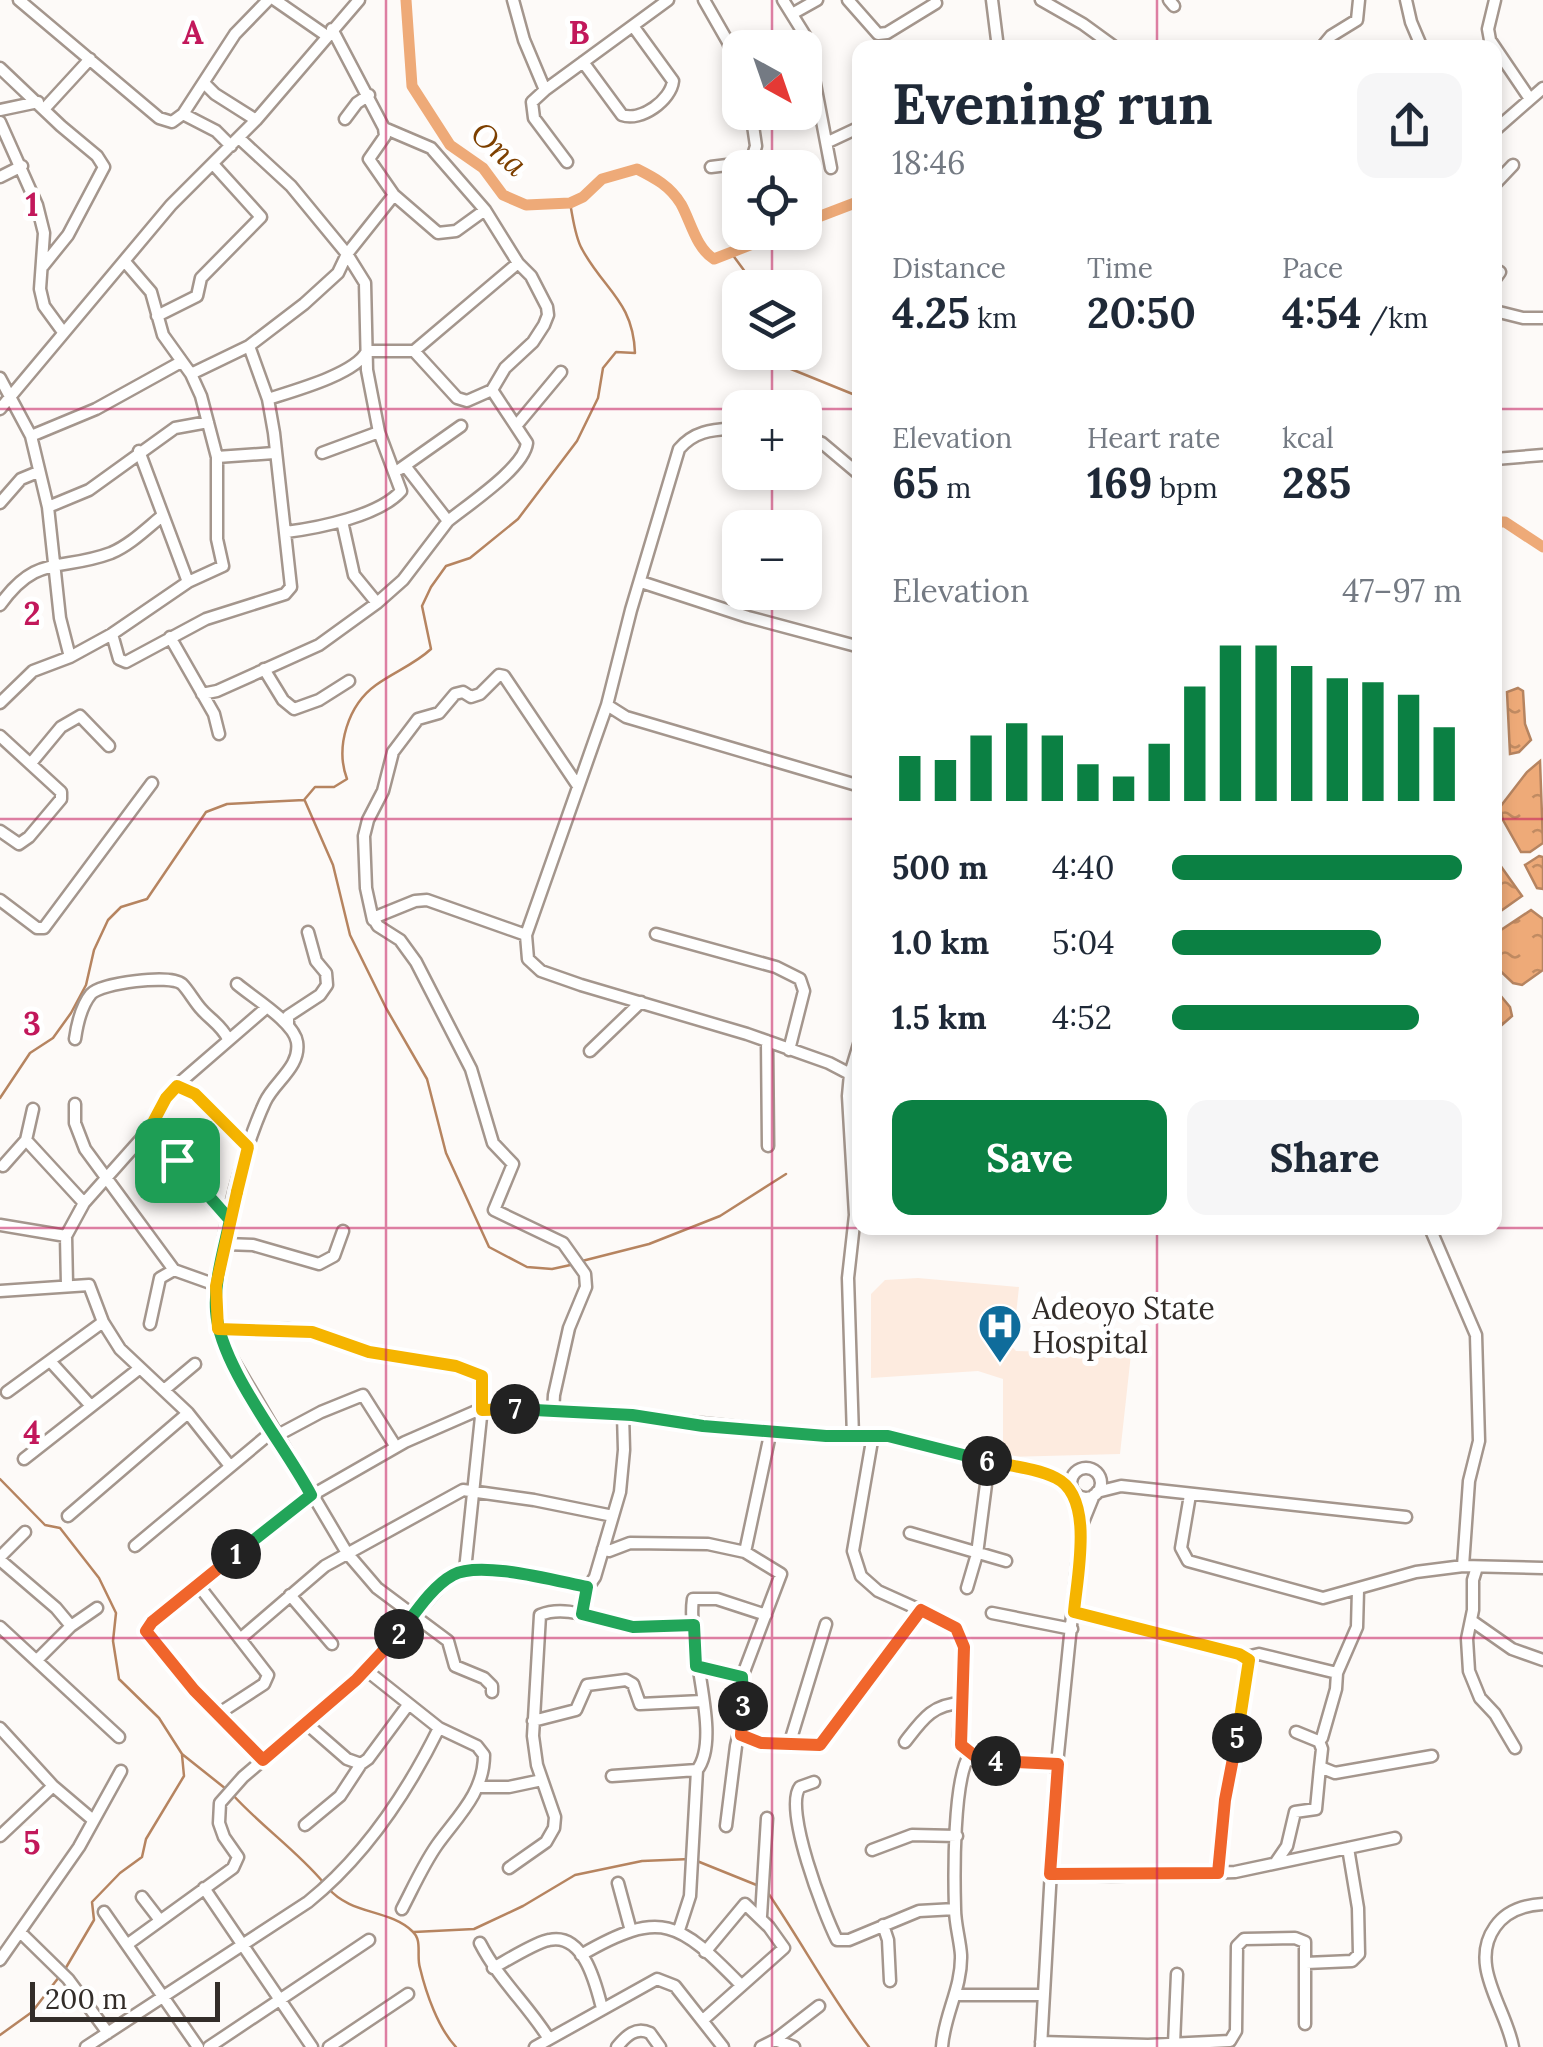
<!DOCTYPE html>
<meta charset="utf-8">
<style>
:root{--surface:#fff;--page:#f6f6f7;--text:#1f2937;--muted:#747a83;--accent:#0b8043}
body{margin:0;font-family:Lora,serif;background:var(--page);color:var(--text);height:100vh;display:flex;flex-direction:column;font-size:38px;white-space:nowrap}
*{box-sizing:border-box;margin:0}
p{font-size:32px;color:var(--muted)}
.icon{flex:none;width:55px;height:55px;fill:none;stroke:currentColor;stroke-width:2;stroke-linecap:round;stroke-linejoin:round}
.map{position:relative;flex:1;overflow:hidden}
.panel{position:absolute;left:852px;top:40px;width:650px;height:1195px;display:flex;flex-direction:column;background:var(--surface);border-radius:20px;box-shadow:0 5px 15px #0003}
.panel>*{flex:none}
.needle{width:65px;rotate:140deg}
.controls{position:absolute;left:722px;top:30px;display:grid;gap:20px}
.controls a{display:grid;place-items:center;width:100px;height:100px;border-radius:20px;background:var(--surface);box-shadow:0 5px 15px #0003;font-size:50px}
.scale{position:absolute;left:30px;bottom:25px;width:190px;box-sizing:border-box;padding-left:10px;border:5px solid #332d29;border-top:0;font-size:28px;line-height:35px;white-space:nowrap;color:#332d29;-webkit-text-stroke:8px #fff;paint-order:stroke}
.pin{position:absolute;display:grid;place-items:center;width:85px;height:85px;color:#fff;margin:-42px;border-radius:20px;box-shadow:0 5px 15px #0006}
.km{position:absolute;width:50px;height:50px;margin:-25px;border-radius:50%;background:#222;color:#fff;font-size:28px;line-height:50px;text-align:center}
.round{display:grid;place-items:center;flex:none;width:105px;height:105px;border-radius:20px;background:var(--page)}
.summary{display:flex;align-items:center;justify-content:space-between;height:170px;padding:0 40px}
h1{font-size:55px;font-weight:700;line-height:75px}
.figures{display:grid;grid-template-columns:repeat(3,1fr);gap:15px;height:170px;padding:10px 40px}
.figures div{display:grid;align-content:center}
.figures b{font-size:42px;font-weight:700}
.figures small{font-size:28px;font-weight:400}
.figures p{font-size:28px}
.chart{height:280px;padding:20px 40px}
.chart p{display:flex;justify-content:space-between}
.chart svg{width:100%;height:180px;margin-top:10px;stroke:var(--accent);stroke-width:6}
.button{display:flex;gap:20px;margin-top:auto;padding:20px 40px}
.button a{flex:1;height:115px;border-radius:20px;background:var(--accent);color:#fff;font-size:40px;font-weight:700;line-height:115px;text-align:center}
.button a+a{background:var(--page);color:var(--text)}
ul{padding:0 40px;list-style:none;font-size:32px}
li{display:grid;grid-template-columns:160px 120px 1fr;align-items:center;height:75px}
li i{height:25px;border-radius:12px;background:var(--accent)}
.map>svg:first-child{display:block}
</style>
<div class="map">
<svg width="1543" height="2047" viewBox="0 0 1543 2047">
<defs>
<pattern id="water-ripples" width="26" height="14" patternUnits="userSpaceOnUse" patternTransform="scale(2.5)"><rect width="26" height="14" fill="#eeaa78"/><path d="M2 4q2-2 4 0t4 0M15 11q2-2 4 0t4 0" fill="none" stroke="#c18b62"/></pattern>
</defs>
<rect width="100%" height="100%" fill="#fdfaf8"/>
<path fill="#fdebdf" d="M918,1278L1019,1287L1015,1324L993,1326L1016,1351L1131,1354L1120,1454L1003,1457V1379L978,1371L871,1378V1294L885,1280Z"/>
<path fill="url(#water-ripples)" stroke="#b68460" stroke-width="2.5" d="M1518,688L1523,691L1525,724L1531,740L1519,752L1510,754L1507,692Z
M1540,761L1543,843L1530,852H1521L1503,820L1500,807L1527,772Z
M1539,856L1543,857V889L1537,888L1525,865Z
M1495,858L1522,896L1495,915Z
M1531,910L1543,919V970L1522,985L1513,983L1495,966V934Z
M1495,989L1510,1007L1512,1016L1495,1031Z"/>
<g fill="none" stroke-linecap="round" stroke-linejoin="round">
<path stroke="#b68460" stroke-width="2.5" d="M732,254L757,288
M774,352L786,367L860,397
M305,801L333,865L350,935L386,1008L427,1079L446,1153L489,1247L527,1267L552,1269L575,1264
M0,1098L30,1053L53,1038L71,1013L86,985L94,950L108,920L121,907L147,899L206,812L227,804L304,800L315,787H334L347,779C335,747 348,705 376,685C394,672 415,664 431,649L422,606L431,587L446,566L470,558L518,519L577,441L598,398L603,368L616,352L635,353C633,301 604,290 582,249C575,237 573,218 570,203
M582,1261L649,1244L720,1216L786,1174
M0,1479L45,1525L60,1528L99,1578L116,1613L113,1641L119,1679L159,1718L182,1754L226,1789
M232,1794C261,1826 296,1850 323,1882
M697,1861L759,1886
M328,1888C351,1915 389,1909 412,1931C423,1940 416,1956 420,1968C426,1993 438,2028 456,2047
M766,1890C802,1942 831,1998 869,2047
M414,1932L474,1929L523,1906L575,1875L642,1861L690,1859
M64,1971L94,1920L92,1902L120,1873L142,1857L146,1839L184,1776L182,1755
M0,2035L32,2012L59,1977"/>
<path stroke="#eeaa78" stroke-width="11" d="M406,0L412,86L450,145L483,168L503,195L526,205L570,203L583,197L602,179L637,169C655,178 670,186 681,204C691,222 696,248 714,259L784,232
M805,222L860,201
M1495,522H1505L1543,547"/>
<defs>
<path id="minor" d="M19,0L159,118L172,122L183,114L216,131L231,146
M275,0L327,36
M513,0L524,40L545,90L668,0
M704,0L728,42L740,74
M783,0L806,37L831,168
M848,0L878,34L887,33L936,3
M992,0L998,48
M1041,0L1083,24L1116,48
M1169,0L1174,6
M1406,0L1411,22L1422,48
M1495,0L1488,29L1490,40L1530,99
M792,14L817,0
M332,29L384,128L385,136L369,159L394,195L438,233L456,231L485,210L518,263L531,276L547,307L548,315L544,325L533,342L505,368L492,390L467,401L457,398L414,351
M1222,48H1224
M1321,48L1331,36L1357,20L1359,0
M583,62L622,115C641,122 671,100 673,81L633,26
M0,68L61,126L97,156L104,167L68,235L43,266
M204,83L215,94L256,120
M545,90L532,102L534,118L567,162
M45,108L90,59
M0,110L38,102
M183,114L235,34L268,0
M345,119L357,103L369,95
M0,122L37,205L44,233L40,289L44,306L63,332
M384,128L431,148L485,210
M1495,130L1543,88
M239,138L291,186L347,254L365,283L367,370L379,432L401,491C379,516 318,528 286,532
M828,142L860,127
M711,167L751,162L756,146L751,112
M0,177L22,166
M1495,184L1513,165
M1495,279L1500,272
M1495,311L1523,318H1543
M157,316L197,296L201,278L261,217L213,164
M191,374L249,346L304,304L338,273L347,254L394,195
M0,378L31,436L48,507L60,618L70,657
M268,399C293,391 356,374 367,351H414L518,263
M0,409L171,205L256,120L359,0
M516,426L561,372
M740,428C715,430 696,429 679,449L631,610L607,705L526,935L528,959L541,971L581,985L747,1034L829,1063L850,1074
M31,436L96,409L181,362
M805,436L822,443L860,475
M139,451L188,582
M322,453L379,432
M217,457L274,453
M1495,459L1543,455
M406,467L448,521C469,504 524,468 527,443L492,390
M400,469L461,426
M0,503L21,479L38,472
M48,507L89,490L175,428L208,422
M342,521L354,575L377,603
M641,582L748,617L860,647
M0,605C37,553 60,572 111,553C130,545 146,529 162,516
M112,634L119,659L126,662L206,619L285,594L291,587L274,433L268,399L249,346
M170,637L214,714L219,734
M264,669L283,700L294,709L319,700L349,681
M202,694L217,691L319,645L377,603L403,580L448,521
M0,703L33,671L70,657L112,634L188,582L223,566L217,539V457L201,396L191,374L163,335L151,292L126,263
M607,705L626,717L860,786
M0,736L61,792V799L29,837L19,844L0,831
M32,762L61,727L80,716L109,746
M0,900L37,928H44L152,783
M373,920L366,888L364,836L368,820L383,791L393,752L418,719L439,713L455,694L463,692L471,697L480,694L499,675L504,676L578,786
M656,934L776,967L800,979L804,991L789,1050
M526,935L427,900L415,901L373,918L378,926L400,940L416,962L471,1069L493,1143L513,1164L494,1210L563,1243L585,1274L586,1287L569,1328L554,1395L553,1413
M237,984C252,997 294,1022 297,1042C301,1067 274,1082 265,1102C240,1156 203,1287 223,1343L347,1553L377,1588L448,1641L455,1666L484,1678L492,1686V1692
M288,1024V1016L320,995L327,985L326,973L316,961L308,932
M75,1039C77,1025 81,1006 91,994C101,983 170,974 182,984C189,991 195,1003 202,1010C211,1020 222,1026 228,1039
M767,1041L768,1146
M590,1051L641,1002
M177,1085L195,1094L248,1147
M75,1104V1123L85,1149L174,1270L216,1285
M149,1130L230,1219
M26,1140L84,1203
M3,1166L26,1140L33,1109
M0,1225L66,1236
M1430,1228L1476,1335L1479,1441L1469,1481L1463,1566
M225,1244L253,1245L319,1264L334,1256L343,1231
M67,1285L66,1236L84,1203L149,1130L166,1098L177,1085L266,1008
M0,1291L89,1285L103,1322L120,1349L188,1413L230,1466
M150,1324L160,1278L174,1270
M219,1329H287L312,1332L369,1352L456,1366L482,1376L484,1388L465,1570
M50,1361L91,1406
M164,1390L195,1364
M7,1392L103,1322
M873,1435L853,1551L861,1576L878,1591L949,1623L959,1632L964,1647L959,1736L965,1750L976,1757L996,1761L1057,1764
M276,1436L321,1412L363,1395L396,1447
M853,1437L848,1278L855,1215L848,1096L850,1074L860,1041
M24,1459L140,1368
M1071 1483a15 15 0 1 1 30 0a15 15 0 1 1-30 0Z
M1097,1492L1121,1486L1406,1517
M1190,1495L1181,1548L1188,1561L1323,1598L1416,1572L1463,1566L1543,1568
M68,1516L188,1413
M910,1533L1006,1561
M135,1546L273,1431
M603,1549L609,1551L630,1543L708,1544L745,1552L781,1574L742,1677L743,1715L736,1746L726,1826
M745,1552L771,1430
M0,1557L25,1532
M0,1560L56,1608L71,1626
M1477,1567L1473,1580V1610L1467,1639L1469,1671L1480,1698L1495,1714L1515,1748
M199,1586L268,1675L264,1684L218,1714
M967,1588L977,1554L989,1461
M290,1595L332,1644
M1074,1611L1239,1653L1249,1660L1227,1781L1218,1873
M992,1613L1072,1629
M582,1614L584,1593L595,1577L620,1492L624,1450L623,1414
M1472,1621L1512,1649L1543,1660
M0,1627L119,1737
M240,1639L325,1566L463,1490L534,1500L613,1516
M1246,1657L1259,1654L1337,1673
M37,1660L71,1626L97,1608
M697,1666L742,1677
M366,1670L439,1728L477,1746L484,1755C484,1793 457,1817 437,1845C423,1865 413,1888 402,1909
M533,1721L576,1710L587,1685L626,1680L633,1684L640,1704L702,1701
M308,1725L347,1759L361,1764L368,1759L408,1705
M0,1728L53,1786L93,1820
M1296,1732L1318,1741L1322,1738L1336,1689L1337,1673L1357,1627L1358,1590
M741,1735L761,1743L820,1745L921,1610
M1319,1741L1322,1749L1320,1767L1335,1773L1432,1756
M905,1742C922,1720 932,1704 962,1703
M789,1745L826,1624
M263,1760L168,1660L155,1644L148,1628L302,1501L405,1442L476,1411L604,1413L826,1436H888L1055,1477L1071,1488
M612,1776L697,1770C723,1737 686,1645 693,1599H717L766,1615
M814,1782L800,1787C783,1808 824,1914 837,1940H849L919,1911L955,1909
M477,1787H509L542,1780
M305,1825L340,1796L361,1764
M0,1836L53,1786
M872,1850L912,1835L957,1836
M1276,1862L1287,1846L1295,1812L1316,1809L1320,1767
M509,1868L546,1842L554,1828L555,1817L537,1765L533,1736L540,1615C569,1603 600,1623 628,1626C650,1629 672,1626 694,1625
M1050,1874L1111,1876L1235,1872L1395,1838
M618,1883L631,1931
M204,1888L312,2047
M142,1897L159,1919
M104,1912L198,2047
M761,1916L767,1818
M883,1925L888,1940L890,1981
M679,1930L690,1896L697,1770
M20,1932L68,1979L108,2033
M480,1943C499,1980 528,2005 549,2039
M128,1944L233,1868L238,1857L224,1837L219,1823L220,1803L243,1777L356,1680L446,1580C478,1558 550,1580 587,1587
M581,1955C662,1908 679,1922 740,1984
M0,1960L79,1847L121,1771
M1306,1963L1352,1961L1359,1954L1358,1908L1348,1848
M493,1968C506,1961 536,1942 549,1940C584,1932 596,1985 602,2008
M956,1995H1043
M703,2020L784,1948L769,1927L745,1904L705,1952
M775,2040L819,2006
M1041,2042L1148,2045L1230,2041L1236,2031L1237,1946L1244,1939L1295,1938L1305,1942V2024
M1174,2044L1177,1974
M86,2047L308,1902C365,1856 407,1793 439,1728
M209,2047L369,1940
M329,2047L408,1994
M535,2047L657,1979L675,1986L723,2047
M617,2047C626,2036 636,2026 650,2033L660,2047
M761,2047L775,2040L794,2047
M942,2047C944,2015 962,1988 961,1955C960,1940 955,1924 955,1909C954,1876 953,1778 970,1754
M1041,2047L1057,1764L1081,1527L1094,1495
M1513,2047C1506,2008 1468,1965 1495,1927C1506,1911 1524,1905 1543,1904"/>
</defs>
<use href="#minor" stroke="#a4968d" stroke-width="15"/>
<use href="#minor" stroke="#fff" stroke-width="10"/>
</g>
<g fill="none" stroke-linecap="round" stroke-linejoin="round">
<defs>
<path id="split-1" d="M177,1160L230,1220C224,1249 214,1280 216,1311C220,1367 284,1444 311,1495L236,1554"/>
<path id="split-2" d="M236,1554L152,1622L146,1631L194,1690L263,1760L356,1680L399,1634"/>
<path id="split-3" d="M399,1634C414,1615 431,1587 453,1575C480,1560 556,1581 587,1587L582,1614L633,1627L694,1625L696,1666L742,1677L743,1706"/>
<path id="split-4" d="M743,1706L741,1735L761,1743L820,1745L921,1610L956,1628L964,1647L961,1745L976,1757L996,1761"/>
<path id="split-5" d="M996,1761L1058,1764L1050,1874L1218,1873L1225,1800L1237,1738"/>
<path id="split-6" d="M987,1461C1009,1466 1036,1468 1056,1478C1095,1497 1077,1576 1074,1612L1239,1654L1249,1660L1237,1738"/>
<path id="split-7" d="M515,1409L632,1415L703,1426L826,1436H888L987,1461"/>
<path id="split-8" d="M237,1192L216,1286L218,1329L312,1332L369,1352L456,1366L482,1376V1410L515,1409"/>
<path id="split-9" d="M177,1160L149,1130L166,1098L177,1086L195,1094L248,1147L237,1192"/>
</defs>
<use href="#split-1" stroke="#fff" stroke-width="20"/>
<use href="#split-2" stroke="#fff" stroke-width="20"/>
<use href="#split-3" stroke="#fff" stroke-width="20"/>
<use href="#split-4" stroke="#fff" stroke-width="20"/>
<use href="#split-5" stroke="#fff" stroke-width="20"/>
<use href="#split-6" stroke="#fff" stroke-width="20"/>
<use href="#split-7" stroke="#fff" stroke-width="20"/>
<use href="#split-8" stroke="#fff" stroke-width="20"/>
<use href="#split-9" stroke="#fff" stroke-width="20"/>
<use href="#split-1" stroke="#22a559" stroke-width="12"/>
<use href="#split-2" stroke="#f0652b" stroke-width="12"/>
<use href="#split-3" stroke="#22a559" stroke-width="12"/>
<use href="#split-4" stroke="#f0652b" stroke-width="12"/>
<use href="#split-5" stroke="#f0652b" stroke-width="12"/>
<use href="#split-6" stroke="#f5b400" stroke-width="12"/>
<use href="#split-7" stroke="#22a559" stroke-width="12"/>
<use href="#split-8" stroke="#f5b400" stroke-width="12"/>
<use href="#split-9" stroke="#f5b400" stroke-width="12"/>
</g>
<path fill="none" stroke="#c2185b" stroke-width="2.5" stroke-opacity="0.55" d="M386,0V2047M772,0V48M1157,0V48M772,112V168M772,232V288M772,352V408M0,409H740M805,409H860M1495,409H1543M772,472V528M772,592V2047M0,819H860M1495,819H1543M0,1228H1543M1157,1228V2047M0,1638H1543"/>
<defs>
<symbol id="hospital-pin" viewBox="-11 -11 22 30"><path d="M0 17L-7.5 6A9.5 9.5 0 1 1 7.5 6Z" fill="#0f6c9b" stroke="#fff"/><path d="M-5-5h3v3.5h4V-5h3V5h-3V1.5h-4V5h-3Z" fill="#fff"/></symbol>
</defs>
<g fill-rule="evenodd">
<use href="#hospital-pin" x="975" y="1301" width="50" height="68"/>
</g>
<g text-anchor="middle" stroke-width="10" stroke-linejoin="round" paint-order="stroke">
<g font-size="30" fill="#332d29" stroke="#fff" text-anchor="start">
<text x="1032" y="1319">Adeoyo State<tspan x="1032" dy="34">Hospital</tspan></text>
</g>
<g font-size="32" font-style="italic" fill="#7d4000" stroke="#fff">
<text transform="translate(499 149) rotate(42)" y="11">Ona</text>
</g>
</g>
<g font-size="32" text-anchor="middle" font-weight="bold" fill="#c2185b" stroke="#fff" stroke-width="10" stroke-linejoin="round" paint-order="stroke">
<text x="193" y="44">A</text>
<text x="579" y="44">B</text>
<text x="32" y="216">1</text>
<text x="32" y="625">2</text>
<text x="32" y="1035">3</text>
<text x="32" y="1444">4</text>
<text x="32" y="1854">5</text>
</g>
</svg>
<div class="controls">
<a><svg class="needle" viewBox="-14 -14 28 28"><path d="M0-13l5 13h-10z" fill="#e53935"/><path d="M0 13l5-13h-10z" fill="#747a83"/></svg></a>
<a><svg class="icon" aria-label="locate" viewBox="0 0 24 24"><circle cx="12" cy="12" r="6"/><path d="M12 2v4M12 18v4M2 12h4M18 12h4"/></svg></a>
<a><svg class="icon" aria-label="layers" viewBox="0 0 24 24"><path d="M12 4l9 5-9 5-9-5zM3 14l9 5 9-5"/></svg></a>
<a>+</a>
<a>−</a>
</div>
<div class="scale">200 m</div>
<div class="pin" style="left:177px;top:1160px;background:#1e9e55"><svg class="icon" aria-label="arrive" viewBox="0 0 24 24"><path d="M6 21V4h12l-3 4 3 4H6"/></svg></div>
<b class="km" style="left:236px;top:1554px">1</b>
<b class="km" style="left:399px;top:1634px">2</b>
<b class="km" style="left:743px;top:1706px">3</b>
<b class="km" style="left:996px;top:1761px">4</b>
<b class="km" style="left:1237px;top:1738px">5</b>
<b class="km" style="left:987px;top:1461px">6</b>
<b class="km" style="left:515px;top:1409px">7</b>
<section class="panel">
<div class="summary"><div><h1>Evening run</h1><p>18:46</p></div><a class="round"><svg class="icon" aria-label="share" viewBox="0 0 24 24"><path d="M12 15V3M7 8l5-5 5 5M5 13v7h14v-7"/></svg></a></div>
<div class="figures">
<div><p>Distance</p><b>4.25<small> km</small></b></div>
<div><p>Time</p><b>20:50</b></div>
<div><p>Pace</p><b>4:54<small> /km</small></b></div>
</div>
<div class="figures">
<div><p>Elevation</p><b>65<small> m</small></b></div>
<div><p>Heart rate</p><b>169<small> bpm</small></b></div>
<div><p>kcal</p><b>285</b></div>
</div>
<div class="chart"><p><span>Elevation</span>47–97 m</p>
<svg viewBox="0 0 160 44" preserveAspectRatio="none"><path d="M5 44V33M15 44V34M25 44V28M35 44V25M45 44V28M55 44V35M65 44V38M75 44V30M85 44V16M95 44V6M105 44V6M115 44V11M125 44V14M135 44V15M145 44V18M155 44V26"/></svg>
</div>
<ul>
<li><b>500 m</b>4:40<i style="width:100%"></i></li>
<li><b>1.0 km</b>5:04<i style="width:72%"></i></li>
<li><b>1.5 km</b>4:52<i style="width:85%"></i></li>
</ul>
<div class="button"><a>Save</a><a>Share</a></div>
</section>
</div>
